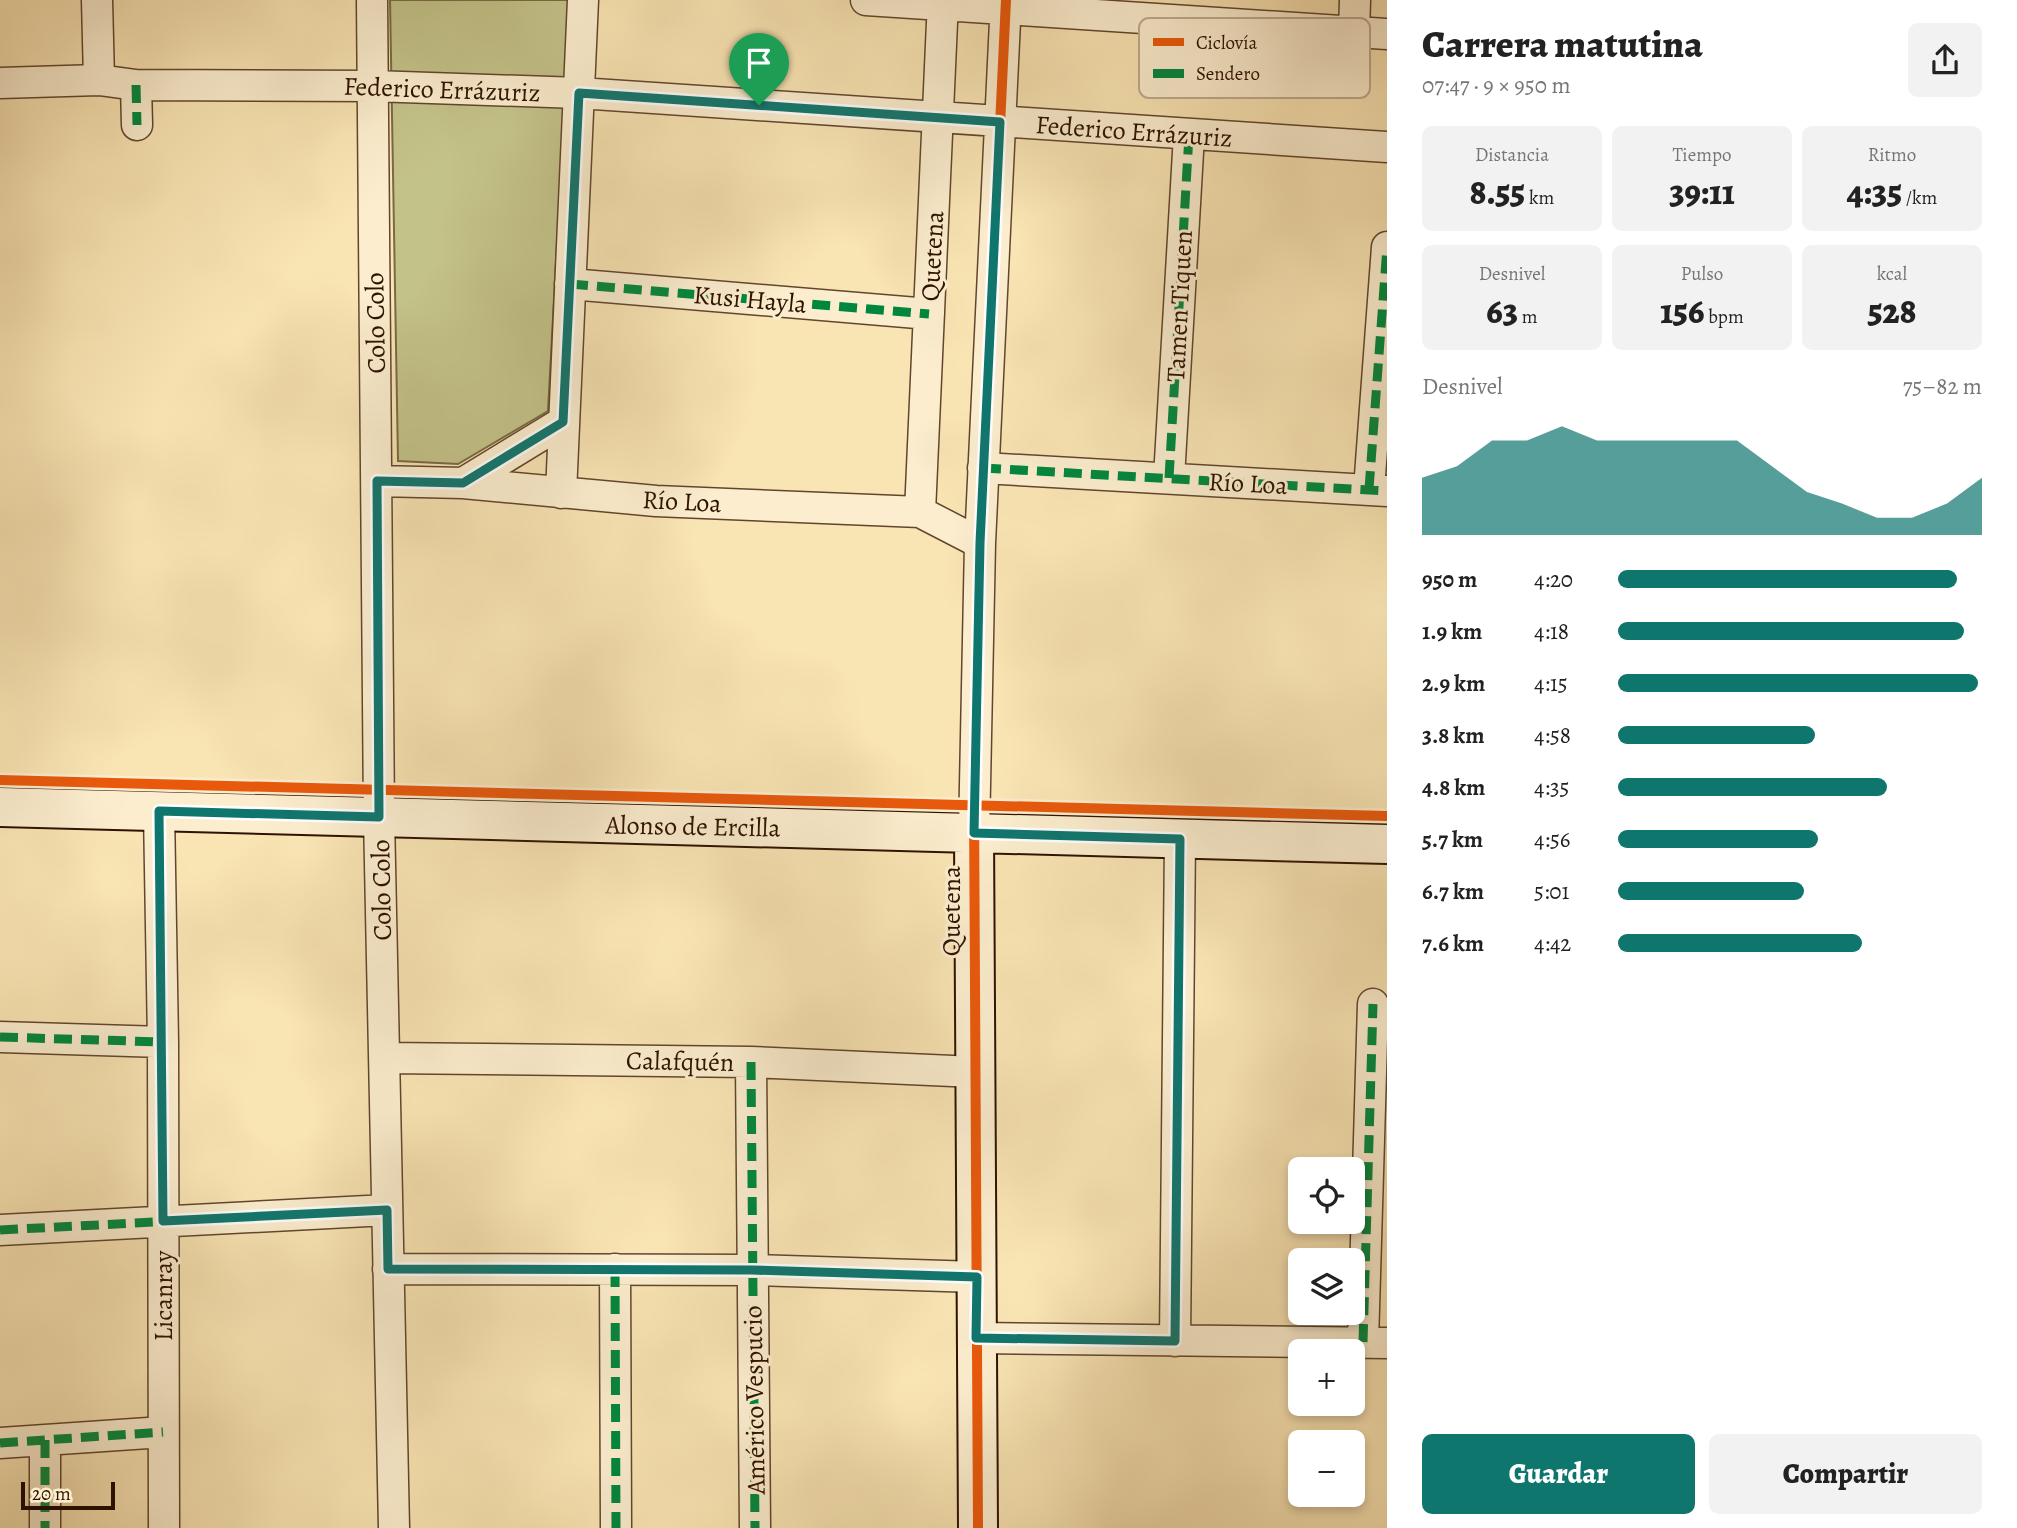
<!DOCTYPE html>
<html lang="es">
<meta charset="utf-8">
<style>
:root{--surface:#fff;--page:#f2f2f2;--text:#222;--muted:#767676;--accent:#0f766e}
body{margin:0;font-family:Alegreya,serif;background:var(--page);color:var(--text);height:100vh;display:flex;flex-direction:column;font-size:26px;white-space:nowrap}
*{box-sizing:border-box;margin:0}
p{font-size:23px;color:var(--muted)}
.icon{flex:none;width:38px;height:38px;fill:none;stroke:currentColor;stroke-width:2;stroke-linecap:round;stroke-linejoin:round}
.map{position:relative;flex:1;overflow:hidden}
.drawer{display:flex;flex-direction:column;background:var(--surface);width:630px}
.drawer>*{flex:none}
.controls{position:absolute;left:1288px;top:1157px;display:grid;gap:14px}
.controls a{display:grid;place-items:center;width:77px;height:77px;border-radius:10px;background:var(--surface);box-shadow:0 4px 10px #0003;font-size:35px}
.scale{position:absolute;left:21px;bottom:18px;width:94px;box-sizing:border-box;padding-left:7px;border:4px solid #2e1200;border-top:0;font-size:19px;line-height:24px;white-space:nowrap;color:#2e1200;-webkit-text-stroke:5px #fbedce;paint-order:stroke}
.pin{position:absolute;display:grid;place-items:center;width:60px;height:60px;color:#fff;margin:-72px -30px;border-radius:50% 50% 50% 0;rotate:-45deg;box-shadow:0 0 7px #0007}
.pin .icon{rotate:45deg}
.round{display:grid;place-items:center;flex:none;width:74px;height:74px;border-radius:10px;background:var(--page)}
.head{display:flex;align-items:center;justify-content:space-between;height:119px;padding:0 35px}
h1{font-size:38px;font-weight:800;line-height:52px}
.metrics{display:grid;grid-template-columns:repeat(3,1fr);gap:10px;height:119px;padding:7px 35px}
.metrics div{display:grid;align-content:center;border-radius:10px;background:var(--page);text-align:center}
.metrics b{font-size:35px;font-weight:800}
.metrics small{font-size:19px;font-weight:400}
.metrics p{font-size:19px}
.chart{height:196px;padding:14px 35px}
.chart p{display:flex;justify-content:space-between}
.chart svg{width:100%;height:126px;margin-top:7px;fill:var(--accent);opacity:.7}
.button{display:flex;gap:14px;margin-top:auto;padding:14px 35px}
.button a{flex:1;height:80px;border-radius:10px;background:var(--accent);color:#fff;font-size:28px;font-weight:800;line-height:80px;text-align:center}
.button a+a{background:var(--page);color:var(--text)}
ul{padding:0 35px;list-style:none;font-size:23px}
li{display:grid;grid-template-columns:112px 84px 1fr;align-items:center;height:52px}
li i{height:18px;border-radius:9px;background:var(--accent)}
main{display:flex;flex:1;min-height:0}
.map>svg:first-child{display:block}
</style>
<main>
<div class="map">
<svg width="1387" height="1528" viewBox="0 0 1387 1528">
<rect width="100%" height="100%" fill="#f9e4b3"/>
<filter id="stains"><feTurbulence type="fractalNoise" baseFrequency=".00286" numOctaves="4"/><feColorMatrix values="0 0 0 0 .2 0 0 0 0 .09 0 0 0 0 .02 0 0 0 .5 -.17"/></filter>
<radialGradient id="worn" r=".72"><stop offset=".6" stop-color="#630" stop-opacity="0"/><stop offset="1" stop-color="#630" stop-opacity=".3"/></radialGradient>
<path fill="#c3c289" stroke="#786a44" stroke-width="2" d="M390,0H570L548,411L458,464L398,461Z"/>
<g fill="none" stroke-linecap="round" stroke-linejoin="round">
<defs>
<path id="street" d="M97,0L99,80
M372,0L379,817L394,1528
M866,0L1387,34
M1354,32L1355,0
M0,83L99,80L136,85L373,86L579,93L1387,147
M136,85L137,125
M570,284L929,314
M983,468L1387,491
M1169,478L1189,135
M377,481L463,483L656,501L920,512L980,543
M463,483L563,422
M1369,489L1387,247
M561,493L583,0
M920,512L943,0
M159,811L163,1042L164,1528
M974,833L980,543L1006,0
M0,1037L163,1042
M385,1058L751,1062L975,1072
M751,1062L755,1528
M0,1230L387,1210
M388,1269L753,1270L977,1277
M615,1269L616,1528
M976,1338L1387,1343
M1175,1341L1180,839
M1363,1342L1373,1004
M45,1440V1528
M0,1443L163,1432"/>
<path id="secondary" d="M0,807L1387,844
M974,833L978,1528"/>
</defs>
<use href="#street" stroke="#61462d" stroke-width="33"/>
<use href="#secondary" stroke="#2e1200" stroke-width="42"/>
<use href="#street" stroke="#fbedce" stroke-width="30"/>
<use href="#secondary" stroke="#fbedce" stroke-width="38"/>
<path stroke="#00873e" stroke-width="9" stroke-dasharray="18 9" stroke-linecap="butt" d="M136,85L137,125
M570,284L929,314
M983,468L1387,491
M1169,478L1189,135
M1369,489L1387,247
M0,1037L163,1042
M751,1062L755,1528
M0,1230L387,1210
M615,1269L616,1528
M1175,1341L1180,839
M1363,1342L1373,1004
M45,1440V1528
M0,1443L163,1432"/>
<defs>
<path id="cycleway" d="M0,780L1387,816
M978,1528L974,805L980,543L1006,0"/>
</defs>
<use href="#cycleway" stroke="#fbedce" stroke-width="15"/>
<use href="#cycleway" stroke="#e8590c" stroke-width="10"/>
</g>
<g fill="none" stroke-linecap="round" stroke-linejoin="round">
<defs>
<path id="route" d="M579,93L1000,122L980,543L974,833L1180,839L1175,1341L976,1338L977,1277L752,1270L388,1269L387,1210L163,1221L159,811L379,817L377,481L463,483L563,422Z"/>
</defs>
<use href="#route" stroke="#fff" stroke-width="14"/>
<use href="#route" stroke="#0f766e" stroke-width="9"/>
</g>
<g text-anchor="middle" stroke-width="6" stroke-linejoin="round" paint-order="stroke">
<g font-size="26" fill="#2e1200" stroke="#fbedce">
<text transform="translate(442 89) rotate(2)" y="9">Federico Errázuriz</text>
<text transform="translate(1134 131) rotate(4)" y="9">Federico Errázuriz</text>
<text transform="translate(932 256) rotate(-87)" y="9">Quetena</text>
<text transform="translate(750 299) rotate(5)" y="9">Kusi Hayla</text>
<text transform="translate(1179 306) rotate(-87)" y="9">Tamen Tiquen</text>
<text transform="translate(375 323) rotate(-91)" y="9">Colo Colo</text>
<text transform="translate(1248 483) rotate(3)" y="9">Río Loa</text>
<text transform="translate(682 501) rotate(3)" y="9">Río Loa</text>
<text transform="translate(693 826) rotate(1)" y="9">Alonso de Ercilla</text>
<text transform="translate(381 890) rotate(-91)" y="9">Colo Colo</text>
<text transform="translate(951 911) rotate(-90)" y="9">Quetena</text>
<text transform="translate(680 1061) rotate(1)" y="9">Calafquén</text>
<text transform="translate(163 1296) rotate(-90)" y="9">Licanray</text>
<text transform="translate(754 1400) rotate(-91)" y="9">Américo Vespucio</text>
</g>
</g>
<rect x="1139" y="18" width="231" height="80" rx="10" fill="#fbedce" stroke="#beab90" stroke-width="2"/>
<rect x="1153" y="38" width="31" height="8" fill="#e8590c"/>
<rect x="1153" y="69" width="31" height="9" fill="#00873e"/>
<g font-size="19" fill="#2e1200">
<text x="1196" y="49">Ciclovía</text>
<text x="1196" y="80">Sendero</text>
</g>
<rect width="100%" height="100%" filter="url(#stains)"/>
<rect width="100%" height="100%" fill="url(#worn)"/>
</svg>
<div class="controls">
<a><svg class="icon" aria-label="locate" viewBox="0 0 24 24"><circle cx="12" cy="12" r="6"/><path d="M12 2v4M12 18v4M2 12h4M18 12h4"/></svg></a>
<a><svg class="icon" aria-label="layers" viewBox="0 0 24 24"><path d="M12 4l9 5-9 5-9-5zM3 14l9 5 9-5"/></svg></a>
<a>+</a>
<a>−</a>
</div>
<div class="scale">20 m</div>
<div class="pin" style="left:759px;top:105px;background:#1e9e55"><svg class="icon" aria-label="arrive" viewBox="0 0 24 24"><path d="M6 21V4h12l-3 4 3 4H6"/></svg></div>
</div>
<section class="drawer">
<div class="head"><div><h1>Carrera matutina</h1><p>07:47 · 9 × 950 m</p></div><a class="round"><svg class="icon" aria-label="share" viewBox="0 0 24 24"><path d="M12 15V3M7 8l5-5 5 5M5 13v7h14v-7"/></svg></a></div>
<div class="metrics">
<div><p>Distancia</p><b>8.55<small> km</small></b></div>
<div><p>Tiempo</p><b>39:11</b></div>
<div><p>Ritmo</p><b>4:35<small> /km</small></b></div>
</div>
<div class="metrics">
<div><p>Desnivel</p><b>63<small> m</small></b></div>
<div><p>Pulso</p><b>156<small> bpm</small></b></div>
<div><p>kcal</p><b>528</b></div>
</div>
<div class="chart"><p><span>Desnivel</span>75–82 m</p>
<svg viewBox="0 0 160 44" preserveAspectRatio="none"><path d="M0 44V24L10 20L20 11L30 11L40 6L50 11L60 11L70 11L80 11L90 11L100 20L110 29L120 33L130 38L140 38L150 33L160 24V44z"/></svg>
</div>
<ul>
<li><b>950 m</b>4:20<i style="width:93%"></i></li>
<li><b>1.9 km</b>4:18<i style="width:95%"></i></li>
<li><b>2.9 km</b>4:15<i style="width:99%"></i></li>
<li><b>3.8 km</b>4:58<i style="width:54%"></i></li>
<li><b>4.8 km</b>4:35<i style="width:74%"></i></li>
<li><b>5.7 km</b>4:56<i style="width:55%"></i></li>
<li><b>6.7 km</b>5:01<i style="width:51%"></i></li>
<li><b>7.6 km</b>4:42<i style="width:67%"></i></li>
</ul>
<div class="button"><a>Guardar</a><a>Compartir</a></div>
</section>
</main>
